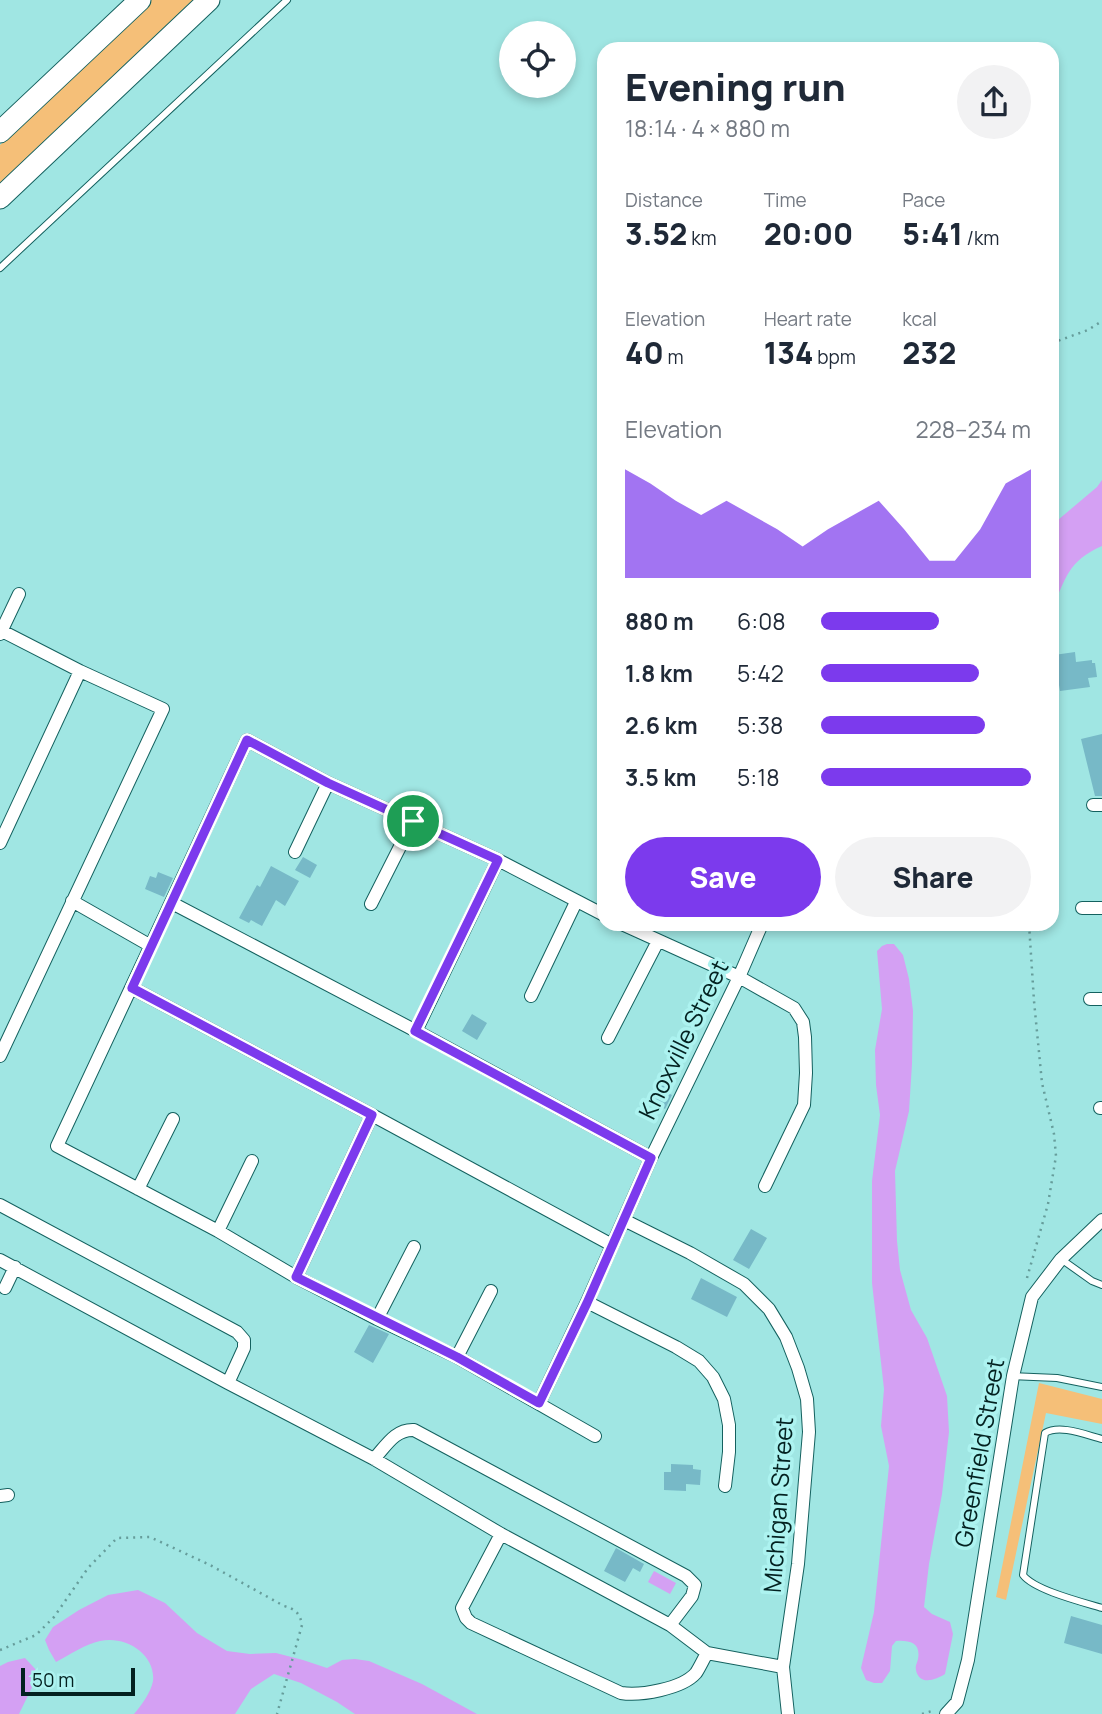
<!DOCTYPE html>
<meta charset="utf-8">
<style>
:root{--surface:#fff;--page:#f2f2f3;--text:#1f2937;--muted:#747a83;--accent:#7c3aed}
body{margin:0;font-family:Manrope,sans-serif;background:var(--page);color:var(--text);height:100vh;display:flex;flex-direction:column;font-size:26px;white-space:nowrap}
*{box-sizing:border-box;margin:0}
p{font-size:23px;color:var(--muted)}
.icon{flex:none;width:38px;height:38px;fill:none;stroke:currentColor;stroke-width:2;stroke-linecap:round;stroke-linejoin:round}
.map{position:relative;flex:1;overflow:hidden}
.side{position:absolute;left:597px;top:42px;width:462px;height:889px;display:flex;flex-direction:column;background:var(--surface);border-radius:21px;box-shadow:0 4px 10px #0003}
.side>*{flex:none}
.fabs{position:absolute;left:499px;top:21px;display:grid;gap:14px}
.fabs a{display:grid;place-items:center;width:77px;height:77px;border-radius:50%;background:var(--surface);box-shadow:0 4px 10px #0003;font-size:35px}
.scale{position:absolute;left:21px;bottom:18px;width:114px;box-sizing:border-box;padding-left:7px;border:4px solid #032120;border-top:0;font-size:19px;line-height:24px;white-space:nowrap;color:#032120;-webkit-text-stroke:5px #adf3f0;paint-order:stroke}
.pin{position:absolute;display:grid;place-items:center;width:60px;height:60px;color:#fff;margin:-30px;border:4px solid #fff;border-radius:50%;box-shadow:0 2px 7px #0007}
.round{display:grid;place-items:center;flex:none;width:74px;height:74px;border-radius:37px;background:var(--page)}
.headline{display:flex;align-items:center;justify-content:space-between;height:119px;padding:0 28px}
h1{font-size:38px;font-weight:800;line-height:52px}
.figures{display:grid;grid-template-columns:repeat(3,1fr);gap:10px;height:119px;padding:7px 28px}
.figures div{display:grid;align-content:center}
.figures b{font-size:30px;font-weight:800}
.figures small{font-size:19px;font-weight:400}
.figures p{font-size:19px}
.chart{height:196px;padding:14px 28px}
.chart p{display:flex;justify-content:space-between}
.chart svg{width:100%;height:126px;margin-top:7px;fill:var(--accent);opacity:.7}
.button{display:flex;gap:14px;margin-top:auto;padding:14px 28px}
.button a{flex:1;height:80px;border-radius:42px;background:var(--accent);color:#fff;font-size:28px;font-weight:800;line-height:80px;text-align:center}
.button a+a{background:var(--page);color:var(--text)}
ul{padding:0 28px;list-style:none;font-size:23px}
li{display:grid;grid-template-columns:112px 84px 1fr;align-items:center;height:52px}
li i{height:18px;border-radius:9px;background:var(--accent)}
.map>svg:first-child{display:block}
</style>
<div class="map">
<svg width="1102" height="1714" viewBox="0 0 1102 1714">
<rect width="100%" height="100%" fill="#a0e6e3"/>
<path fill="#f5bf78" d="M151,0H195L0,186V145Z
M1039,1383L1102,1399V1424L1046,1413L1006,1600L996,1597Z"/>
<path fill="#d4a0f3" d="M1102,480V546C1068,561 1066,578 1052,609V525L1097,487Z
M887,944H894L903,955L909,979L913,1011L912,1064L909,1111L895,1171L897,1241L900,1270L911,1310L927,1338L947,1396L949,1432L942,1494L929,1564L924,1607L932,1614L950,1622L953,1634L945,1674C936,1680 919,1686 916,1670C915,1665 917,1664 918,1659C921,1643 910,1640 896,1641L892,1646L890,1671L882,1683H874L866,1680L861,1668L874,1612L889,1466L881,1426L884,1389L872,1283V1181L880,1115L876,1085L875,1050L882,1009L877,951L882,946Z
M654,1571L676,1583L670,1594L648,1582Z
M138,1590L165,1603L197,1633L227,1651L250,1654L276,1653L303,1660L327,1668L342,1660L355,1659L369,1661L422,1684L477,1714H355L337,1702L301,1683L274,1674L251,1689L235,1714H134C141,1706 151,1692 153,1681C156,1654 125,1635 100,1641C86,1644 69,1655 56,1662L49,1650L45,1640L53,1627L79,1610L108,1595Z
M25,1658L39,1673L19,1714H0V1666L8,1662Z"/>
<path fill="#77b9c7" d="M1075,652L1076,662L1092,660V663H1095L1097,677L1088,678L1090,687L1060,691L1054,655Z
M1102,734V796H1095L1081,739Z
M303,857L317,865L310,878L295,870Z
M271,866L299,881L285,906L276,900L262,926L251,920L249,923L239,918L257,885L260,887Z
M158,872L173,878L164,897L145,889L150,876L156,878Z
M472,1014L487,1023L477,1040L462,1031Z
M659,1081L669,1087L666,1092L672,1095L665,1109L649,1099Z
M751,1229L767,1238L749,1269L733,1260Z
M701,1278L737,1297L727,1317L691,1299Z
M369,1325L389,1334L373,1363L354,1352Z
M671,1464L693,1465V1469L701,1470L700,1485L686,1484V1491L664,1490V1472H671Z
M616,1548L644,1564L640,1572L633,1568L625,1582L604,1571Z
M1071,1616L1102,1625V1654L1064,1643Z"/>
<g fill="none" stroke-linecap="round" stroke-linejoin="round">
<defs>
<path id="service" d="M0,268L287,0
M1061,1259L1092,1281L1102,1285
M1013,1376L1057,1378L1102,1387
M1102,1439C1086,1435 1060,1424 1045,1433L1023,1575C1034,1590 1082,1602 1102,1608"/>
<path id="minor" d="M0,630L80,671L163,709L0,1056
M0,634L19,594
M1093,805H1102
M0,843L80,671
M295,852L328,783
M72,901L151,946
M172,903L416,1031L651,1158
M371,904L413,821
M1082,908H1102
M622,924L739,977L794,1008L803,1022L805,1037L806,1073L804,1105L765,1186
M132,988L372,1115L612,1245
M531,996L576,902
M1090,999H1102
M416,1031L498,860
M608,1038L658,941
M1100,1108H1102
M138,1189L173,1119
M0,1205L237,1332L244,1340V1348L228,1383
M624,1220L690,1253L744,1284L769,1309L786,1337L798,1368L807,1399L809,1432L798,1564L783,1667L788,1714
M218,1231L252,1161
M0,1260L228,1383L374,1459L501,1534L670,1625L707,1653L783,1667
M296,1277L372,1115
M5,1288L15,1267
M587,1302L676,1347L699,1361L713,1377L724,1399L729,1425V1452L725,1486
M377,1319L414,1247
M457,1357L491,1291
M539,1403L587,1302L651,1158L739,977L762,924
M595,1436L457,1357L377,1319L296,1277L218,1231L57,1146L247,740L328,783L498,860L604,915
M374,1459C386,1446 395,1429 414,1430L686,1576L695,1585L692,1596L670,1625
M0,1496L8,1495
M501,1534L462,1608L466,1618L471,1623L621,1693C640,1696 682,1689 696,1673C700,1667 703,1660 707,1653
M946,1714L957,1702L968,1660L1013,1376L1032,1297L1061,1259L1102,1220"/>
<path id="motorway" d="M0,132L140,0
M0,198L209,0"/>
</defs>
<use href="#service" stroke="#14615f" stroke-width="8"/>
<use href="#minor" stroke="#14615f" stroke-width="14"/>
<use href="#motorway" stroke="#14615f" stroke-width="23"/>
<path stroke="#669d9b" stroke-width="2.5" stroke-dasharray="2 5" stroke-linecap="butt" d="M1052,343L1088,330L1102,321
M1027,1278L1048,1204L1056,1156L1054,1134L1042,1083L1034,1001L1029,924
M0,1650L36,1635L54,1617L88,1568L117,1538L150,1537L210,1565L284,1606C295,1609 300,1613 302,1625L277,1714
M922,1714L932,1711"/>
<use href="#service" stroke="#fff" stroke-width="6"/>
<use href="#minor" stroke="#fff" stroke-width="12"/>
<use href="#motorway" stroke="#fff" stroke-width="21"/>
</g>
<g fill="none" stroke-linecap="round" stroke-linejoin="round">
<defs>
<path id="route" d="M247,740L328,783L498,860L415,1031L651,1158L587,1303L539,1403L457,1357L296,1277L372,1115L132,988Z"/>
</defs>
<use href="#route" stroke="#fff" stroke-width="14"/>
<use href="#route" stroke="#7c3aed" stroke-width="9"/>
</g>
<g text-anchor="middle" stroke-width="7" stroke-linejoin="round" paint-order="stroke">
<g font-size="24" fill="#032120" stroke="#adf3f0">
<text transform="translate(684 1040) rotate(-64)" y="8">Knoxville Street</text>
<text transform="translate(980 1453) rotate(-80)" y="8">Greenfield Street</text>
<text transform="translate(779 1505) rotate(-86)" y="8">Michigan Street</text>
</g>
</g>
</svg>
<div class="fabs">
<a><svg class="icon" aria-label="locate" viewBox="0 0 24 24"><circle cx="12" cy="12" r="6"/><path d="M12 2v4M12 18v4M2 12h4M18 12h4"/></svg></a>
</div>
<div class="scale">50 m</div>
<div class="pin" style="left:413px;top:821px;background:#1e9e55"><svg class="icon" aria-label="arrive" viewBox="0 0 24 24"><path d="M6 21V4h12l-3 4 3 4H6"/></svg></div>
<section class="side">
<div class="headline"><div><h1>Evening run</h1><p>18:14 · 4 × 880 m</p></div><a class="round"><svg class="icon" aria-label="share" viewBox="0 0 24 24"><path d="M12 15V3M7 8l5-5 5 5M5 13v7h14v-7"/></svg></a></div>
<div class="figures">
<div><p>Distance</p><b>3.52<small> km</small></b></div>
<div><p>Time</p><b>20:00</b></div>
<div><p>Pace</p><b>5:41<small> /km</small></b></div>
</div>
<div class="figures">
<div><p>Elevation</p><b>40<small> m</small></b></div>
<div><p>Heart rate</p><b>134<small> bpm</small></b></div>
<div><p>kcal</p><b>232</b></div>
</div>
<div class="chart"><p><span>Elevation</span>228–234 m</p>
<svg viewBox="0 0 160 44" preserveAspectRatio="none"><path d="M0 44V6L10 11L20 17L30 22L40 17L50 22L60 27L70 33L80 27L90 22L100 17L110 27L120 38L130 38L140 27L150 11L160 6V44z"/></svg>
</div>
<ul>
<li><b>880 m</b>6:08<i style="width:56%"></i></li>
<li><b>1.8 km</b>5:42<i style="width:75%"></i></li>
<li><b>2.6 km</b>5:38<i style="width:78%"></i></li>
<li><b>3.5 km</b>5:18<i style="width:100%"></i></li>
</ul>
<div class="button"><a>Save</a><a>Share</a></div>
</section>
</div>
